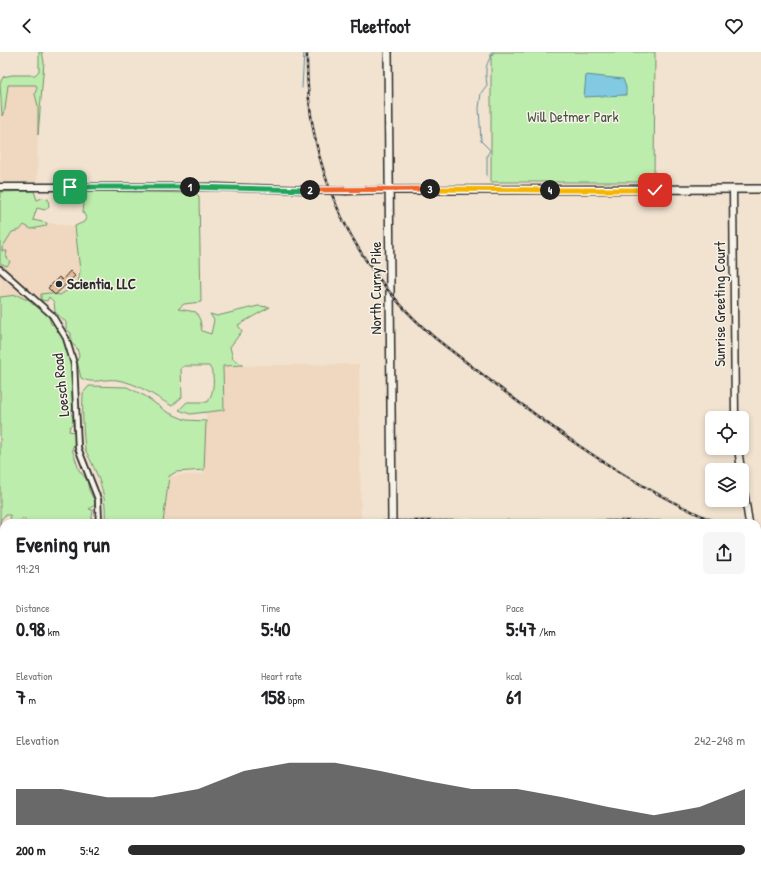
<!DOCTYPE html>
<meta charset="utf-8">
<style>
:root{--surface:#fff;--page:#f6f6f6;--text:#202124;--muted:#757577;--accent:#2b2b2b}
body{margin:0;font-family:"Patrick Hand",sans-serif;background:var(--page);color:var(--text);height:100vh;display:flex;flex-direction:column;font-size:15px;white-space:nowrap}
*{box-sizing:border-box;margin:0}
p{font-size:13px;color:var(--muted)}
.icon{flex:none;width:22px;height:22px;fill:none;stroke:currentColor;stroke-width:2;stroke-linecap:round;stroke-linejoin:round}
.map{position:relative;flex:1;overflow:hidden}
.panel{position:absolute;left:0px;top:467px;width:761px;height:354px;display:flex;flex-direction:column;background:var(--surface);border-radius:12px 12px 0 0;box-shadow:0 2px 6px #0003}
.panel>*{flex:none}
.controls{position:absolute;left:705px;top:359px;display:grid;gap:8px}
.controls a{display:grid;place-items:center;width:44px;height:44px;border-radius:6px;background:var(--surface);box-shadow:0 2px 6px #0003;font-size:20px}
.pin{position:absolute;display:grid;place-items:center;width:34px;height:34px;color:#fff;margin:-17px;border-radius:8px;box-shadow:0 2px 6px #0006}
.km{position:absolute;width:20px;height:20px;margin:-10px;border-radius:50%;background:#222;color:#fff;font-size:11px;line-height:20px;text-align:center}
.round{display:grid;place-items:center;flex:none;width:42px;height:42px;border-radius:6px;background:var(--page)}
.overview{display:flex;align-items:center;justify-content:space-between;height:68px;padding:0 16px}
h1{font-size:22px;font-weight:800;line-height:30px}
.figures{display:grid;grid-template-columns:repeat(3,1fr);gap:6px;height:68px;padding:4px 16px}
.figures div{display:grid;align-content:center}
.figures b{font-size:20px;font-weight:800}
.figures small{font-size:11px;font-weight:400}
.figures p{font-size:11px}
.chart{height:112px;padding:8px 16px}
.chart p{display:flex;justify-content:space-between}
.chart svg{width:100%;height:72px;margin-top:4px;fill:var(--accent);opacity:.7}
ul{padding:0 16px;list-style:none;font-size:13px}
li{display:grid;grid-template-columns:64px 48px 1fr;align-items:center;height:30px}
li i{height:10px;border-radius:5px;background:var(--accent)}
header{display:flex;justify-content:space-between;align-items:center;height:52px;padding:0 16px;background:var(--surface);font-size:18px;font-weight:800}
.map>svg:first-child{display:block}
</style>
<header><svg class="icon" aria-label="back" viewBox="0 0 24 24"><path d="M15 5l-7 7 7 7"/></svg>Fleetfoot<svg class="icon" aria-label="heart" viewBox="0 0 24 24"><path d="M12 20l-8-8c-3-5 5-10 8-4 3-6 11-1 8 4z"/></svg></header>
<div class="map">
<svg width="761" height="821" viewBox="0 0 761 821">
<rect width="100%" height="100%" fill="#f2e3d0"/>
<filter id="ink" filterUnits="userSpaceOnUse"><feTurbulence type="fractalNoise" baseFrequency=".025" numOctaves="2"/><feDisplacementMap in="SourceGraphic" scale="8" xChannelSelector="R" yChannelSelector="G"/><feConvolveMatrix kernelMatrix="1 2 1 2 8 2 1 2 1" color-interpolation-filters="sRGB"/></filter>
<g filter="url(#ink)">
<path fill="#efd8bf" d="M22,32L36,33L37,35L35,42L38,54L37,130H0V64H2L5,57L8,33Z
M47,171L75,174L80,219L78,232L60,244L49,241L41,248V255L35,254L17,243L0,245V211L3,213L7,201L2,199V196L12,180L20,178L24,173L31,177L41,176L46,174Z
M359,312L361,466L345,471H163L169,424L204,422L206,360L224,358L223,314Z
M0,537H4V616H0Z
M757,665H761V821H741V817H757Z
M29,817H385V821H29Z"/>
<path fill="#bcedac" stroke="#748c6c" d="M39,0H42L44,10L38,83V54L35,42L37,35L36,33H8L5,57L2,64L0,31L3,25L12,23H35L39,19Z
M491,0H655L654,130H491Z
M34,139L37,148L42,146L48,147L49,154L45,158L37,156L33,168L47,171L46,174L31,177L24,173L20,178L12,180L2,196V199H7L6,204L10,210L7,214L0,211V140Z
M86,139L195,141L199,144L201,250L184,252L178,257L196,260L200,268L202,279L211,282L214,268L210,262L217,264L258,254L270,255L238,273L242,279L230,295L233,307L243,313L223,314L224,358L190,362L179,358L187,350H208C214,340 216,323 209,314H184L181,316L182,345L172,354C154,344 138,331 117,328C104,326 93,333 81,326L77,309L79,304L77,296L71,291V281L66,277V270L55,260L54,250L49,245L47,249L41,248V242L49,241L60,243L78,232L80,219L75,174L84,170L86,166L83,160L84,149H86Z
M17,243L25,247H31L32,252L41,255L48,262L51,272L56,273L66,289L73,320L77,351L70,360L73,365V373L70,374L69,379L74,380L76,388L72,397L79,418L87,428L89,438L96,452L89,457L93,458L91,471H27L23,466L19,471H11L10,463H6L1,467L0,473V245Z
M89,334L127,335L145,344L167,360L186,368L206,369L204,418L176,420L169,424L163,471H105C107,440 98,424 85,397C83,378 82,360 83,341Z
M0,493H4V541L0,540Z
M4,625V715L0,714V626Z"/>
<path fill="#81cae1" stroke="#5f8a98" d="M586,23L623,27L626,35V43L584,45Z"/>
<g fill="none" stroke-linecap="round" stroke-linejoin="round">
<path stroke="#5f8a98" stroke-width="1" d="M302,36L304,0
M487,124V104L490,98L481,89L479,56L481,41L487,33C485,18 485,12 494,0"/>
</g>
<path fill="#e7bd97" stroke="#2b2b2b" d="M70,219L75,224L55,243L48,236L59,225L62,228Z
M0,575H4V601H0Z
M757,751H761V777H757Z"/>
<g fill="none" stroke-linecap="round" stroke-linejoin="round">
<defs>
<path id="minor" d="M0,217L52,263L66,286L74,312L78,396L98,447L99,471
M0,620H4"/>
<path id="tertiary" d="M0,135H216L310,138
M733,137L735,366
M347,139L388,138
M738,396L741,418
M742,426L749,471
M757,524L761,550
M759,583L761,576
M758,601L761,610
M761,632L760,635L761,641
M734,817V821"/>
<path id="secondary" d="M388,0L392,471
M388,138L761,137
M395,817V821"/>
</defs>
<use href="#minor" stroke="#2b2b2b" stroke-width="8"/>
<use href="#tertiary" stroke="#2b2b2b" stroke-width="9"/>
<use href="#secondary" stroke="#2b2b2b" stroke-width="10"/>
<use href="#minor" stroke="#f7f3e8" stroke-width="4.5"/>
<use href="#tertiary" stroke="#f7f3e8" stroke-width="6"/>
<use href="#secondary" stroke="#f7f3e8" stroke-width="7"/>
<defs>
<path id="rail" d="M307,0C305,113 350,213 435,286C524,355 613,427 718,471
M364,471L392,469H645L703,471
M757,486L761,487"/>
</defs>
<use href="#rail" stroke="#2b2b2b" stroke-width="2.5"/>
<use href="#rail" stroke="#f7f3e8" stroke-width="1" stroke-dasharray="3" stroke-linecap="butt"/>
<defs>
<path id="tertiary-bridge" d="M310,138L347,139"/>
</defs>
<use href="#tertiary-bridge" stroke="#2b2b2b" stroke-width="9" stroke-linecap="butt"/>
<use href="#tertiary-bridge" stroke="#f7f3e8" stroke-width="6"/>
</g>
</g>
<g fill="none" stroke-linecap="round" stroke-linejoin="round" filter="url(#ink)">
<defs>
<path id="split-1" d="M70,135H190"/>
<path id="split-2" d="M190,135L310,138"/>
<path id="split-3" d="M310,138L430,137"/>
<path id="split-4" d="M430,137L550,138"/>
<path id="split-5" d="M550,138H655"/>
</defs>
<use href="#split-1" stroke="#fff" stroke-width="8"/>
<use href="#split-2" stroke="#fff" stroke-width="8"/>
<use href="#split-3" stroke="#fff" stroke-width="8"/>
<use href="#split-4" stroke="#fff" stroke-width="8"/>
<use href="#split-5" stroke="#fff" stroke-width="8"/>
<use href="#split-1" stroke="#22a559" stroke-width="5"/>
<use href="#split-2" stroke="#22a559" stroke-width="5"/>
<use href="#split-3" stroke="#f0652b" stroke-width="5"/>
<use href="#split-4" stroke="#f5b400" stroke-width="5"/>
<use href="#split-5" stroke="#f5b400" stroke-width="5"/>
</g>
<circle fill="#2b2b2b" stroke="#f7f3e8" stroke-width="1.5" cx="59" cy="232" r="4"/>
<g text-anchor="middle" stroke-width="3" stroke-linejoin="round" paint-order="stroke">
<g font-size="15" fill="#485245" stroke="#f7f3e8">
<text x="573" y="70">Will Detmer Park</text>
</g>
<g font-size="15" font-weight="bold" fill="#2b2b2b" stroke="#f7f3e8" text-anchor="start">
<text x="67" y="237">Scientia, LLC</text>
</g>
<g font-size="15" fill="#2b2b2b" stroke="#f7f3e8">
<text transform="translate(376 236) rotate(-90)" y="5">North Curry Pike</text>
<text transform="translate(720 252) rotate(-90)" y="5">Sunrise Greeting Court</text>
<text transform="translate(61 333) rotate(-96)" y="5">Loesch Road</text>
</g>
</g>
</svg>
<div class="controls">
<a><svg class="icon" aria-label="locate" viewBox="0 0 24 24"><circle cx="12" cy="12" r="6"/><path d="M12 2v4M12 18v4M2 12h4M18 12h4"/></svg></a>
<a><svg class="icon" aria-label="layers" viewBox="0 0 24 24"><path d="M12 4l9 5-9 5-9-5zM3 14l9 5 9-5"/></svg></a>
</div>
<div class="pin" style="left:70px;top:135px;background:#1e9e55"><svg class="icon" aria-label="arrive" viewBox="0 0 24 24"><path d="M6 21V4h12l-3 4 3 4H6"/></svg></div>
<div class="pin" style="left:655px;top:138px;background:#d93025"><svg class="icon" aria-label="check" viewBox="0 0 24 24"><path d="M5 12l5 5 9-10"/></svg></div>
<b class="km" style="left:190px;top:135px">1</b>
<b class="km" style="left:310px;top:138px">2</b>
<b class="km" style="left:430px;top:137px">3</b>
<b class="km" style="left:550px;top:138px">4</b>
<section class="panel">
<div class="overview"><div><h1>Evening run</h1><p>19:29</p></div><a class="round"><svg class="icon" aria-label="share" viewBox="0 0 24 24"><path d="M12 15V3M7 8l5-5 5 5M5 13v7h14v-7"/></svg></a></div>
<div class="figures">
<div><p>Distance</p><b>0.98<small> km</small></b></div>
<div><p>Time</p><b>5:40</b></div>
<div><p>Pace</p><b>5:47<small> /km</small></b></div>
</div>
<div class="figures">
<div><p>Elevation</p><b>7<small> m</small></b></div>
<div><p>Heart rate</p><b>158<small> bpm</small></b></div>
<div><p>kcal</p><b>61</b></div>
</div>
<div class="chart"><p><span>Elevation</span>242–248 m</p>
<svg viewBox="0 0 160 44" preserveAspectRatio="none"><path d="M0 44V22L10 22L20 27L30 27L40 22L50 11L60 6L70 6L80 11L90 17L100 22L110 22L120 27L130 33L140 38L150 33L160 22V44z"/></svg>
</div>
<ul>
<li><b>200 m</b>5:42<i style="width:100%"></i></li>
</ul>
</section>
</div>
